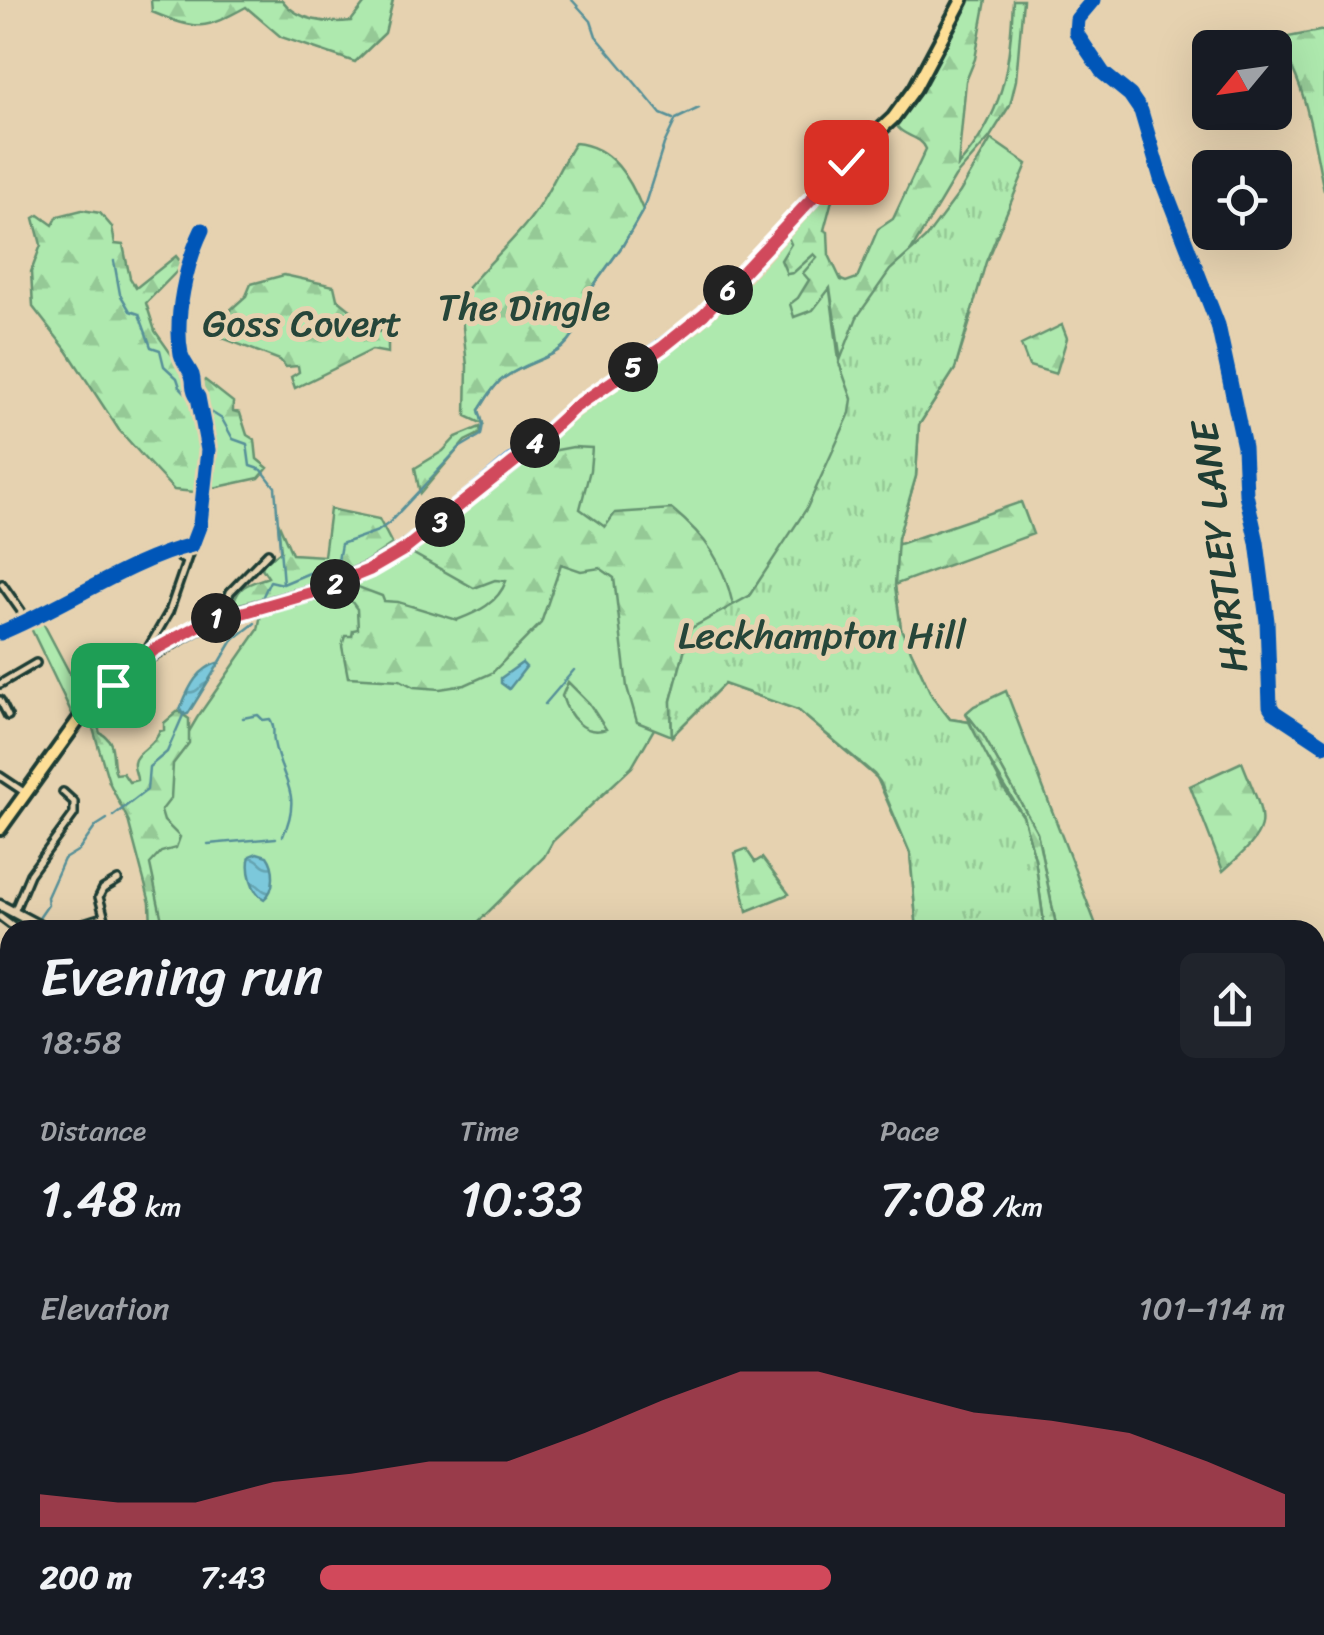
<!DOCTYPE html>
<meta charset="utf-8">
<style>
:root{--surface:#171b24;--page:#20242c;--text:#f1f3f6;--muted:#9ea1a6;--accent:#d1495b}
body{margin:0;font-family:Sriracha,sans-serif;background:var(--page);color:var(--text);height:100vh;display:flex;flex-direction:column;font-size:38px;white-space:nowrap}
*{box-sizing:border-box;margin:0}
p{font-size:32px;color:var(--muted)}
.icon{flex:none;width:55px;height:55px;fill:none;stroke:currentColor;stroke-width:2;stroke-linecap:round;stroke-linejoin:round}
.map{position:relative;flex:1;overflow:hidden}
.details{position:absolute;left:0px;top:920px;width:1325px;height:715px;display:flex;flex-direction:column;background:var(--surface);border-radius:30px 30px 0 0;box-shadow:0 10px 40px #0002}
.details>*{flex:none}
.needle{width:65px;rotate:241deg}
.tools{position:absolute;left:1192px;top:30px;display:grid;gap:20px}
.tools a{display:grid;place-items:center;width:100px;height:100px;border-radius:15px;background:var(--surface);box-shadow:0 10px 40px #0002;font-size:50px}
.pin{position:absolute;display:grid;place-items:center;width:85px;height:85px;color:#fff;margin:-42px;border-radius:20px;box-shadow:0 5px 15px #0006}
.km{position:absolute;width:50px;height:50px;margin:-25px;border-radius:50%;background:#222;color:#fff;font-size:28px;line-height:50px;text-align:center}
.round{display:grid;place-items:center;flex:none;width:105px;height:105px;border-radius:15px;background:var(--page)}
.overview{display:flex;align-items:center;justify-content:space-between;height:170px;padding:0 40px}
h1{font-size:55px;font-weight:600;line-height:75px}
.metrics{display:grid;grid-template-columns:repeat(3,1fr);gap:15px;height:170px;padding:10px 40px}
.metrics div{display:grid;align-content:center}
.metrics b{font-size:50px;font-weight:600}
.metrics small{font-size:28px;font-weight:400}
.metrics p{font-size:28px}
.chart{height:280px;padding:20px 40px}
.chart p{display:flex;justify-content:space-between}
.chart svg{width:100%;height:180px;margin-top:10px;fill:var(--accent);opacity:.7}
ul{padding:0 40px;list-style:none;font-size:32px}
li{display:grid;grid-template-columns:160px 120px 1fr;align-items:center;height:75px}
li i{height:25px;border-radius:12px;background:var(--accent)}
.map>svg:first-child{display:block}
</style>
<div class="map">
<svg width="1324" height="1635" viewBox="0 0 1324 1635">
<defs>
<pattern id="forest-firs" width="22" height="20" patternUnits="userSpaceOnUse" patternTransform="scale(2.5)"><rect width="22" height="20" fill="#aee9ae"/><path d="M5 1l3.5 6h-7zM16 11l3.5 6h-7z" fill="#95c996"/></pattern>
<pattern id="park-tufts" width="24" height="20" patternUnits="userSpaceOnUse" patternTransform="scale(2.5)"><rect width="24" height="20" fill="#aee9ae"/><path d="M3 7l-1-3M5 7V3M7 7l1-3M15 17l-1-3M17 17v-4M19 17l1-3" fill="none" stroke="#95c996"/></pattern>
<pattern id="water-waves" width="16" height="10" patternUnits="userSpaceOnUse" patternTransform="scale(2.5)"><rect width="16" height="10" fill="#7cc8db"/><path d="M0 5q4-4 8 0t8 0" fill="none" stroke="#65a4b2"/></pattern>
</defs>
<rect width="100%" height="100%" fill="#e6d2b0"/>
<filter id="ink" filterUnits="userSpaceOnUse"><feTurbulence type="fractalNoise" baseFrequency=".01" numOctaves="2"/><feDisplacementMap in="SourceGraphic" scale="20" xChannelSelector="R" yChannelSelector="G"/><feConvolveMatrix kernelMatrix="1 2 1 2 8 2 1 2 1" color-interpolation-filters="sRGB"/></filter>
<g filter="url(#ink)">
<path fill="#aee9ae" stroke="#669371" stroke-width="2.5" d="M818,197L839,360L972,315L955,369L919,425L916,476L898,538L895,586L901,629L909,647L932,696L950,719L969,722L1004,789L1023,816L1045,930H917L910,853L877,778L798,710L724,684L672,736L669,703L632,767L553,841L544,857L470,930H161L136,822L197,718L258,630L262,608L356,580L397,559L567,419L684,335Z
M40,617L87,706L75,720L28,622Z
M1006,691L1098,930H1057L1037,832L983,735L966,713L974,706Z
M1315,942L1320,943L1324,1001L1315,1002Z
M1315,1546L1324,1547V1635H1195L1187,1625H1315Z
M0,1591L4,1597L10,1594V1625H63L70,1635H0Z
M726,1625H783L789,1635H732Z
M960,1625H1000V1628L1014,1631L1011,1635H966Z"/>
<path fill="url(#forest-firs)" stroke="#669371" stroke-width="2.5" d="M151,0H282C297,21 328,24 351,21L367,0H393L385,33L355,62L281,37L246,7C204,30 198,31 152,12Z
M969,0H986L975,59L966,81L958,166C1004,114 1010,67 1013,0H1023L1016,80L1010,105L990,137L955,177L842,367L830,288L813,310L794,317L790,304L798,298L809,280L803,273L817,257L814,254L793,273L787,274L781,260L791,244L787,235L812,208L835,189L824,230L828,232L829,255L841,280L846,282L857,278L878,229L893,219L926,149C920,135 903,137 897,126L920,90Z
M1324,30V191C1314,146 1306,72 1273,40Z
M575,143C612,146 630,178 643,210L623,245L581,303L584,314C564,363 542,353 504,378C494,384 486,400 479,410L483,424L466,416L467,366L460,297C482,269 509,246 530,219C549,195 558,168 575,143Z
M82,210L100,213L112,227L115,244L123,245L130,278L136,288L176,256L183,265L146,303L155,331L174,358L197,370L199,385L205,380L233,402V411L240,413L247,435L255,440L257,459L268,468L259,478L195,492L174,490L146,460L119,430L68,352L33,307L31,272L41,245L34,218L39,215L53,225L58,216Z
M284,275L334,286L337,299L378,332L388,330V353L372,350L295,388L291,377L299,372L298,366L286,367L280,360L220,337L228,312L246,296L251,284Z
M1062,325L1067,338L1056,374L1029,366L1021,345Z
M480,427L481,433L465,441L420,494L415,468L443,451L456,437Z
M573,447L592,448L590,470L580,509L605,527L615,513L672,509C707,538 723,561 733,605L690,629L671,701L672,736L637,722L627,687L614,578L600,568L581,571L561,564L541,623L492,673L465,685L440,689L414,687L400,680L348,677L342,646L345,636H352L353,630L358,629L357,609L343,590L353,585L382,596L384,601L398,602L457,620C478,612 498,603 506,581L495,580L474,588L405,549L520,457Z
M1021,502L1033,534L894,585L896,545Z
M330,509L379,519L392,544L361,565L316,588L232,610C237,584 247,585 268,577L262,568L264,563L281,551L278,522L292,554L324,556Z
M568,682L589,703L606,729C584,737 568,715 562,696Z
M93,710L100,733C118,741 110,760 116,774L123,773L129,782L137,780C137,774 133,769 134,763C135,752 154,747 160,731L164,730V723L178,711L189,719V743L173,764L171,798L161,811L164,821L180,837L176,848L161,852L150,864L164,930L151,927L150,903L128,820L109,782L89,715Z
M966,713L983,735L1037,832L1057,930H1045L1035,859L1023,816L981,747Z
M1242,762C1266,823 1276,825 1223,871L1190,786Z
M746,849L755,862L762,858L789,894L747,911L735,853Z
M1324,1449V1500L1315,1497V1453Z
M812,1625H862L859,1635C843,1635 827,1631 811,1633Z
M1000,1625H1119L1112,1635H1011L1013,1629L1009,1631Z
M1148,1625H1187L1195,1635H1154Z"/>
<path fill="url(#park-tufts)" stroke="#669371" stroke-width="2.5" d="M991,139L1027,164L986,262L955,369L919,425L916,476L898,538L895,586L901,629L932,696L950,719L969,722L1004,789L1023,816L1035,859L1045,930H917L910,853L880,782L874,774L798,710L724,684L672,736L671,701L690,629L749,596L807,508L850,413L852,399L839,363L857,317L890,270L925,239L960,192Z
M1315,1177L1324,1180V1360L1315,1362Z"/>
<path fill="url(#water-waves)" stroke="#579098" stroke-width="2.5" d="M220,662L188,714L183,715L180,709C189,688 196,669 220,662Z
M522,663L526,667L509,689L501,683V678Z
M257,853L267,856C275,867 276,890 264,899C252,893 246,869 250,856Z"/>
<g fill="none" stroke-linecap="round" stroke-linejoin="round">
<path stroke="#579098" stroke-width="2.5" d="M572,0L591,21L596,36L661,114L673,119
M114,261L120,294L130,311L139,314L151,347L160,350L164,366L177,378L180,387L192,400L222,419L233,439L247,444L250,466L262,470L275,487L283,584
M262,598L270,581L283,584L338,561L341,544L378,531L389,523L459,448L481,435L483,424L479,410C486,400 494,384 504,378C542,352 564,364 584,314L581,303L623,245L643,210L664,144L676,119L699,108
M220,662L233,640L255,623
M545,704L574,670
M243,718L258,715L263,720L270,719C276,728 272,732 274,742C282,783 303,791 283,836
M113,816L147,790L149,767L167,752L184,713
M208,844L276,838
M37,921L48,905L47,897L64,859L79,850L96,826L107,819
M0,991L4,972L10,961
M1191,1635L1193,1625"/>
<defs>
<path id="minor" d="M1093,0L1077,19L1076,33L1103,73L1130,95L1141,111L1161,179L1218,325L1244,447L1246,494L1257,542L1267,621L1270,706L1274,712L1324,745
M168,551L186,561
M2,584L21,611L24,623
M223,614L230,592L268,553
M0,633C62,608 130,560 192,545
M148,655L147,650L169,612L192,545
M0,684L36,663
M0,700L8,716
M0,776L24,792
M14,912L30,874L74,814V802L63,792
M0,917L12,926
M84,923L103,917
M108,930L99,897L103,889L118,880
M0,986L7,988L10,993
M0,1203L10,1195
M0,1515L3,1520
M105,1625L126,1630
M496,1625L508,1635
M692,1625L698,1635
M413,1630L421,1635
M124,1635L127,1625
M329,1635L334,1625
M377,1635L383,1625
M453,1635L461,1625
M671,1635L686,1625"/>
<path id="tertiary" d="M0,905L47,930
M0,1299L10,1294
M0,1351L10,1362
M1315,1449L1324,1446
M0,1547L10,1549
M272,1625L280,1635
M531,1635L543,1625"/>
<path id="primary" d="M0,829L82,715L141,660L208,621L318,591L369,569L405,549L520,457L574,408L692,324L746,271L838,169L893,118L915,88L962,0"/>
</defs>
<use href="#minor" stroke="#1f3d34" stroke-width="12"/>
<use href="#tertiary" stroke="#1f3d34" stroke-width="15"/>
<use href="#primary" stroke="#1f3d34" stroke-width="18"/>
<use href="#minor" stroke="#e6d2b0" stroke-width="5"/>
<use href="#tertiary" stroke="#e6d2b0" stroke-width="8"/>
<use href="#primary" stroke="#fdde96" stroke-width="10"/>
<defs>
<path id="cycleway" d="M1093,0L1077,19L1076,33L1103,73L1130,95L1141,111L1161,179L1218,325L1244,447L1246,494L1257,542L1267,621L1270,706L1274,712L1324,745
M419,538L574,408L692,324L729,289L809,201
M0,633C62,608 130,560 192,545L200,524L208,450L198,397C191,388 195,385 192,375C189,368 183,362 181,354C174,318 186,263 202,230"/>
</defs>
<use href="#cycleway" stroke="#e6d2b0" stroke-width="21"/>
<use href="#cycleway" stroke="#0057b8" stroke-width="15"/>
</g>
</g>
<g fill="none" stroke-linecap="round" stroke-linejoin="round" filter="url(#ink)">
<defs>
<path id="route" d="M113,685L154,650L200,625L318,591L369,570L405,549L524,454L574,408L663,347L704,314L846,162"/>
</defs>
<use href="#route" stroke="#fff" stroke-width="20"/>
<use href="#route" stroke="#d1495b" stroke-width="12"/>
</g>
<g text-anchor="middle" stroke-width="10" stroke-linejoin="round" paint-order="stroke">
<g font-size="38" fill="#26463a" stroke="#e6d2b0">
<text x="524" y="320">The Dingle</text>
<text x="302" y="336">Goss Covert</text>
<text x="822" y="648">Leckhampton Hill</text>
</g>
<g font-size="38" fill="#1f3d34" stroke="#e6d2b0">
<text transform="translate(1219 547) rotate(-97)" y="13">HARTLEY LANE</text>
</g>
</g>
</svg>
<div class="tools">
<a><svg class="needle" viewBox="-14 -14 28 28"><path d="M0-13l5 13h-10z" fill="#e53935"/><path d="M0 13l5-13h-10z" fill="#9ea1a6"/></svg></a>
<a><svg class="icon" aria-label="locate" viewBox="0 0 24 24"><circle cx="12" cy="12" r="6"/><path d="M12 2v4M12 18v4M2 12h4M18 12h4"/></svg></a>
</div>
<div class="pin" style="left:113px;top:685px;background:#1e9e55"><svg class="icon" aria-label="arrive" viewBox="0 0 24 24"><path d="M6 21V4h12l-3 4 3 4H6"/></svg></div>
<div class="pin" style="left:846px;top:162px;background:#d93025"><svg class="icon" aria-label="check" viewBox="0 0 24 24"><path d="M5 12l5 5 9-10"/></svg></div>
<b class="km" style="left:216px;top:618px">1</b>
<b class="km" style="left:335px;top:584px">2</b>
<b class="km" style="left:440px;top:522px">3</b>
<b class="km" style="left:535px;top:443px">4</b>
<b class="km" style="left:633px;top:367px">5</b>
<b class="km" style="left:728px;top:290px">6</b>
<section class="details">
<div class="overview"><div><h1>Evening run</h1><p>18:58</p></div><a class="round"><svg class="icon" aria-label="share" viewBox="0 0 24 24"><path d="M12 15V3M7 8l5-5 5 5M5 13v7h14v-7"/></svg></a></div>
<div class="metrics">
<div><p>Distance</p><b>1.48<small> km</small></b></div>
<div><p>Time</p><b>10:33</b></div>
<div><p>Pace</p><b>7:08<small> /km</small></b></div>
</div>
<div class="chart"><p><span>Elevation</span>101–114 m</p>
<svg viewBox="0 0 160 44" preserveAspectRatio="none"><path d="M0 44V36L10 38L20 38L30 33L40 31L50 28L60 28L70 21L80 13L90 6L100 6L110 11L120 16L130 18L140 21L150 28L160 36V44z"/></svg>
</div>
<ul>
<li><b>200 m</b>7:43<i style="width:53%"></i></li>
</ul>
</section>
</div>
